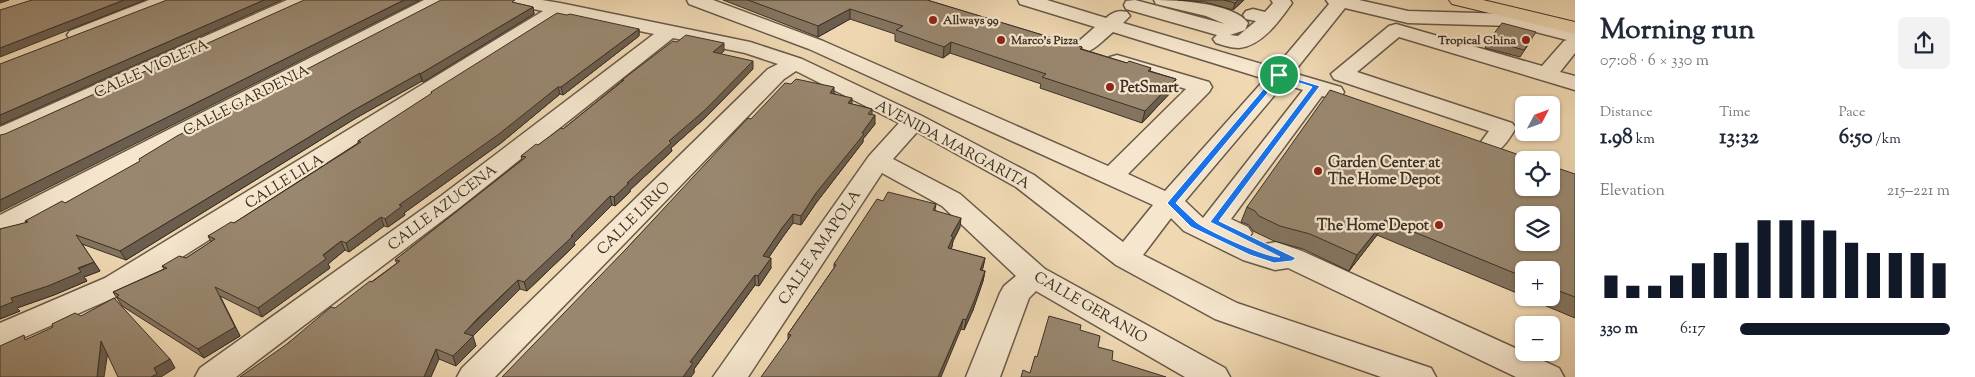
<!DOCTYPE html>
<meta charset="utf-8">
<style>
:root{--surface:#fff;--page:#f2f2f3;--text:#1f2937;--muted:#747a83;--accent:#111827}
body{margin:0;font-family:"Sorts Mill Goudy",serif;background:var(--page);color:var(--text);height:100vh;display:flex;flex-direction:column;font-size:19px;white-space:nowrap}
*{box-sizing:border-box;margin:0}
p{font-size:16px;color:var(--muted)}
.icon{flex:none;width:28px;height:28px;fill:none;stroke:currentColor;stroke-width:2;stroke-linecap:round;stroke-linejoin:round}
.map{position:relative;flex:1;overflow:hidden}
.sheet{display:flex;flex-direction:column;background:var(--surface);width:400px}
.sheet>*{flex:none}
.needle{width:32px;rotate:49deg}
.buttons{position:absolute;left:1515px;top:96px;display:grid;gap:10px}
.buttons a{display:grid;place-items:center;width:45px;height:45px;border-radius:8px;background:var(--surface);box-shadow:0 1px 4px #0004;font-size:25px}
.pin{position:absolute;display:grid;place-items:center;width:42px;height:42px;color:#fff;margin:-21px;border:2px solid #fff;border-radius:50%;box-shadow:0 1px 5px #0007}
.round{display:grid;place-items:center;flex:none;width:52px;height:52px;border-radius:8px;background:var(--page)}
.head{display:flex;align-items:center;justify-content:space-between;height:85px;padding:0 25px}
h1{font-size:28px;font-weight:700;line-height:38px}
.stats{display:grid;grid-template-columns:repeat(3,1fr);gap:8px;height:85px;padding:5px 25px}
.stats div{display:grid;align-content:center}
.stats b{font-size:21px;font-weight:700}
.stats small{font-size:14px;font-weight:400}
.stats p{font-size:14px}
.chart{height:140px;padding:10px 25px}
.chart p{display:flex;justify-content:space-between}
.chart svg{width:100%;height:90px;margin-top:5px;stroke:var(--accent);stroke-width:6}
ul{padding:0 25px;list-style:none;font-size:16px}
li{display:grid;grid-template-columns:80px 60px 1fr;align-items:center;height:38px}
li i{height:12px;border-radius:6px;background:var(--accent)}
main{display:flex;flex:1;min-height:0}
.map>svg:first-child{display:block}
</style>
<main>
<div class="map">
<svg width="1575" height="377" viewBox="0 0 1575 377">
<rect width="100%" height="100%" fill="#efd8b2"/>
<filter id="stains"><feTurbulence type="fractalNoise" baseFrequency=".004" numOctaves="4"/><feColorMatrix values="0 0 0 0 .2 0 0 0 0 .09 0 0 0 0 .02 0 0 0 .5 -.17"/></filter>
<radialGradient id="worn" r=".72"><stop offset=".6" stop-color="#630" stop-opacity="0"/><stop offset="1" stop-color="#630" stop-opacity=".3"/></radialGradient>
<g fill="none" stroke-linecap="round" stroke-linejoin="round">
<defs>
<path id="minor" d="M149,0H175L173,4L84,39L77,41L70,39L67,35L70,31Z
M287,0H311L309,4L9,141L0,143V127Z
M424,0H447L445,4L14,230L0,234V215Z
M506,0H542L560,3L750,42L802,59L922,116L1034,175L1123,242L1153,205L809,49L689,4L687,0H713L823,41L1108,166L1186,89L1110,65L1107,61L1110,57L1117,55L1124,57L1209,82L1212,87L1209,92L1128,174L1165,191L1265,79L1113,32C1101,42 1089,57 1073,53L1070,49L1095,27L1020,4L1018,0H1047L1106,18C1113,12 1118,10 1127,12L1130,16L1123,23L1275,68L1329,4L1326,0H1359L1408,11L1512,14L1575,30V53L1560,72L1575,76V90L1399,37L1357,72L1512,123L1516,128C1506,143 1501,156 1481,151L1478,146L1489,131L1334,79L1331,74L1389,26L1396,24L1542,66L1564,41L1567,40L1512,26L1408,23L1345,8L1293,73L1341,87L1344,92L1341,97L1333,99L1322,96L1231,219L1248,227L1252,233L1248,239L1264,247L1266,244L1276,242L1302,251L1559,368L1564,377H1516L1288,268L1275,270L1243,260L1184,231L1171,218L1143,255L1237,303L1431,368L1436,377H1381L1215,319L1116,265L1016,187L917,132L893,159L960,194L1045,269L1225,368L1230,377H1185L1036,291L1029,298L1000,377H966L1000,293L1004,286L1016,276L942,206L882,173L748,377H713L869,156L899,123L796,71L784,79L495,377H457L462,368L768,69L778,64L745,53L673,38L459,208L236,377H195L200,368L441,196L654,34L563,15L127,292L0,348V323L105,278L543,11L508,4ZM1284,84L1303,90L1203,218L1185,201Z
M1135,0L1225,24L1206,16L1156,4L1154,0C1177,0 1234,3 1248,23L1245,30L1230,35L1238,36L1256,21L1246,19L1243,15L1246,11L1253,9L1265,12L1273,3L1271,0H1290L1292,3C1280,20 1262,46 1239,48C1231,48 1223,45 1216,43L1213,39L1217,35L1126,9L1124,5L1126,1Z"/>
<path id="major" d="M1449,0H1483L1575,22V34L1452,4Z"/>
</defs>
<use href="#minor" stroke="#685a49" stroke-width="3"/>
<use href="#major" stroke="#3b3026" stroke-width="2"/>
<use href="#minor" fill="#f5e6cd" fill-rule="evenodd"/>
<use href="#major" fill="#efd8b2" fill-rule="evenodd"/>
</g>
<path fill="#84745f" stroke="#3b3026" d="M723,0H927L1082,47V49L1127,63L1151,68L1150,71L1176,79L1172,91L1142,123L1040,88L1041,84L950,53L943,58L895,41V34L850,19L818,37Z
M1178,0H1244L1233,10L1205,2Z
M515,3L533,7L534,14L423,82L422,81L356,118L126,260L82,244L100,271L84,277L87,281L54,295L17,308L20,311L0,319V229L26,223L25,221Z
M639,29V36L563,95L560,94L501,143L404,213L405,215L388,227L384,226L349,252L345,250L328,264L330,268L262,317L220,296L240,336L204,358L122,306L113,292L164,269L162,266L186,258L211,242L208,236L234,223L358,143V141L432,94L431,92Z
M1532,39L1520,57L1485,48L1489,40Z
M724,51L720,54L753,69L705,118L671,148L672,151L630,190V192L615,206L612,205L574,243L575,245L527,291L520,289L480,329L472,336L476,346L456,366L439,359L287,344L397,263L395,260L522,160L521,156L563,129L622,81V80Z
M834,93L852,104L872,109V114L875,124L863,139V142L816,203L801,225L793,223L782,238L768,258L771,268L759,286L755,285L694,369V373L627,248L751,119Z
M1575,174V318L1527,298H1551V270H1524V296L1377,235L1349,271L1303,249L1274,241L1253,231L1249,225L1241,222L1247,207Z
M883,201L936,204L935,210L960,227L953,241L951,249L985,258L982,270L985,271L983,281L973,310L964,330L961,329L788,340V334L834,268V264Z"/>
<path fill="#6b5e4e" stroke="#3b3026" d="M0,0H9L0,3Z
M124,0H145L0,57V48Z
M264,0H282L0,125V115Z
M404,0H420L0,212V200Z
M1238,0H1244L1233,10L1235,3Z
M533,7L534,14L423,82L420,74Z
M850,9V19L818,37V26Z
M639,29V36L563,95L561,87Z
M951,42L950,53L943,58L944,47Z
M724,43V51L713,60V52Z
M753,61V69L705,118L671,148L672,151L630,190V192L615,206L614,197L627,183L669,141Z
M420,73L422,81L356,118L126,260L120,251L354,110Z
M1176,79L1172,91L1142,123L1145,111Z
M558,87L560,94L501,143L404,213L405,215L388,227L385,219L399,205Z
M834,87V96L830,93Z
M852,98V106L848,103Z
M875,115V124L863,139V142L816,203L801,225V216L816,193Z
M610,196L612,205L574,243L575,245L527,291L524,282Z
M793,214V223L782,238L763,266V256L782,228Z
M381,217L384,226L349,252L346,243Z
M961,218L960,227L953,241L952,247L946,258L948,248L951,236Z
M1385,220L1377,235L1349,271L1357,255Z
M341,241L345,250L328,264L330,268L262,317L258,308Z
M771,258V268L759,286L758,276Z
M985,258L983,268L978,280L980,270Z
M94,262L100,271L84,277L87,281L54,295L17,308L20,311L0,319V307L11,298Z
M985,271L983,281L973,310L964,330L966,320Z
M755,275V285L694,369V373L691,377H683L690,362Z
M518,280L520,289L467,342L464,333Z
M220,296L240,336L204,358L198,349Z
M963,319L961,329L941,377H938Z
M473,336L476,346L456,366L453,356Z
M101,341L108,351L104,377H97Z
M436,349L439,359L431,377H424Z
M170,359L175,368L161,377H151L154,368Z"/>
<path fill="#99876f" stroke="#3b3026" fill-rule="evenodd" d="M32,0H124L0,48V10Z
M167,0H264L0,115V64Z
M304,0H404L0,200V135L5,134Z
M441,0H515L512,2L533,7L420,74V73L354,110L120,251L76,235L94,262L78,268L81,272L48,286L11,298L13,302L0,307V229L28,222L25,221L62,201L65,203L140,161L139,159L177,136Z
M748,0H927L1082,47L1080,49L1127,63L1129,61L1151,68L1148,71L1176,79L1145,111L1042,77L1046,74L951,42L944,47L896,30L903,26L850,9L818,26Z
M1224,0H1238L1235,3Z
M557,13L567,15L570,14L639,29L561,87H558L499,134L399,205L402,206L385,219L381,217L346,243L341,241L323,255L326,259L258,308L215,287L235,327L198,349L117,297L119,295L113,292L167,268L162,266L179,256L186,258L215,239L208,236L231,222L234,223L361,142L358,141L432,93L431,92Z
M1502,23L1536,32L1524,50L1489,40Z
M686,35L724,43L713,52L753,61L705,110L669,141L671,143L627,183H629L614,197L610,196L571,236H573L524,282L518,280L477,319L464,333L473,336L453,356L436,349L424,377H240L287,344L331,307L335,308L370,281L372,282L400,261L395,260L526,157L521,156L536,144L538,145L561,128L563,129L624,80H622L673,41L677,42Z
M796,79L834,87L830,93L852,98L848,103L872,109L868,114L875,115L862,133L864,134L816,193L801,216L793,214L782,228L763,256L771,258L758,276L755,275L690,362L693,363L683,377H502L627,248L748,118L751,119L785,83L791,84Z
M1330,90L1534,160H1524V188H1551V166L1575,174V297L1551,288V270H1524V277L1385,220L1357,255L1310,234L1280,226L1259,216L1255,211L1247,207ZM1524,215H1551V242H1524Z
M888,192L936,204L933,210L961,218L951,236L953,237L948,248L985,258L980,270L985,271L975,299L966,320L963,319L938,377H761L791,335L788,334L836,265L834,264L877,199L883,201Z
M114,298L170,359L154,368L157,374L151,377H118L101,341L97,377H0V346L24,335L25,340L53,327L52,324L75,313L81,316Z
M1049,316L1081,325L1080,330L1100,336L1098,347L1113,351L1112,360L1166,377H1021L1023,370L1030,373L1035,356L1037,357Z"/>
<path fill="#1a73e8" stroke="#fff" fill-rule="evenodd" d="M1277,73L1320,86L1219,221L1296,258L1292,261L1274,263L1250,255L1191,227L1167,203ZM1281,77L1312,87L1210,222L1280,257C1267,258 1208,231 1196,222C1189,216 1183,209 1176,203Z"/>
<g fill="#8f2418" stroke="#f5e6cd" stroke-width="2">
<circle cx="933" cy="20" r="5"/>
<circle cx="1001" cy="40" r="5"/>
<circle cx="1526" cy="40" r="5"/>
<circle cx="1110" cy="87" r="5"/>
<circle cx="1318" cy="171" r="5"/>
<circle cx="1439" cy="225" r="5"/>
</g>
<g text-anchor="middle" stroke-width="4.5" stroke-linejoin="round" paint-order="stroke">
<g font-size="12" font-weight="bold" fill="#3b3026" stroke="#f5e6cd" text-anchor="start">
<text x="943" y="24">Allways 99</text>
<text x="1011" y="44">Marco's Pizza</text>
<text x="1516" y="44" text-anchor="end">Tropical China</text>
</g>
<g font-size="15" fill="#3b3026" stroke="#f5e6cd">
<text transform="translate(151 68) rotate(-24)" y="5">CALLE VIOLETA</text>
<text transform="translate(246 100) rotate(-27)" y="5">CALLE GARDENIA</text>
<text transform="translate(953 144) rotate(28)" y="5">AVENIDA MARGARITA</text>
<text transform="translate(284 181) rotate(-32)" y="5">CALLE LILA</text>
<text transform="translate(442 207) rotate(-37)" y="5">CALLE AZUCENA</text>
<text transform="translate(633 218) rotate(-45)" y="5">CALLE LIRIO</text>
<text transform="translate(819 247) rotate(-56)" y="5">CALLE AMAPOLA</text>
<text transform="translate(1091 307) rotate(30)" y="5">CALLE GERANIO</text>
</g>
<g font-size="15" font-weight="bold" fill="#3b3026" stroke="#f5e6cd" text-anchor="start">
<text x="1120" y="92">PetSmart</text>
<text x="1328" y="167">Garden Center at<tspan x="1328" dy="17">The Home Depot</tspan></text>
<text x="1429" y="230" text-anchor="end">The Home Depot</text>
</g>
</g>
<rect width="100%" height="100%" filter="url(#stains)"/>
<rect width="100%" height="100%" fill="url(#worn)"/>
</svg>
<div class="buttons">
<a><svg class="needle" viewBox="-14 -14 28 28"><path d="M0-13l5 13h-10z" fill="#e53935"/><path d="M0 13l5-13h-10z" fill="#747a83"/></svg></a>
<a><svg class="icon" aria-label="locate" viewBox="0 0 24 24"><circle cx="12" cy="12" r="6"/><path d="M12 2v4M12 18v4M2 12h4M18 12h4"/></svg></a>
<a><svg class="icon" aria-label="layers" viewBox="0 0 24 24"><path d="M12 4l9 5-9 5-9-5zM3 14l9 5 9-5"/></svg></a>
<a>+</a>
<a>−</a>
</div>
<div class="pin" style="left:1279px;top:75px;background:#1e9e55"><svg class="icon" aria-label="arrive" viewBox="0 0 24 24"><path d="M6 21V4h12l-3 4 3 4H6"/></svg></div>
</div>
<section class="sheet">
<div class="head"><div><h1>Morning run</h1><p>07:08 · 6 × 330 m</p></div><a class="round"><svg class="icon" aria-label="share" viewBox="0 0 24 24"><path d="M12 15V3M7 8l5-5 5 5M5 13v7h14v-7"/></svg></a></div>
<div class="stats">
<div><p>Distance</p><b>1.98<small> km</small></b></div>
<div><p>Time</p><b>13:32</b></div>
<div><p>Pace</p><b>6:50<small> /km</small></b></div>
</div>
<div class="chart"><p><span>Elevation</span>215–221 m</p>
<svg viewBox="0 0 160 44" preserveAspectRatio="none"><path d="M5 44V33M15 44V38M25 44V38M35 44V33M45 44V27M55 44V22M65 44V17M75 44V6M85 44V6M95 44V6M105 44V11M115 44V17M125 44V22M135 44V22M145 44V22M155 44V27"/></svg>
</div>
<ul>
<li><b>330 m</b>6:17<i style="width:100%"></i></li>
</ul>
</section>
</main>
